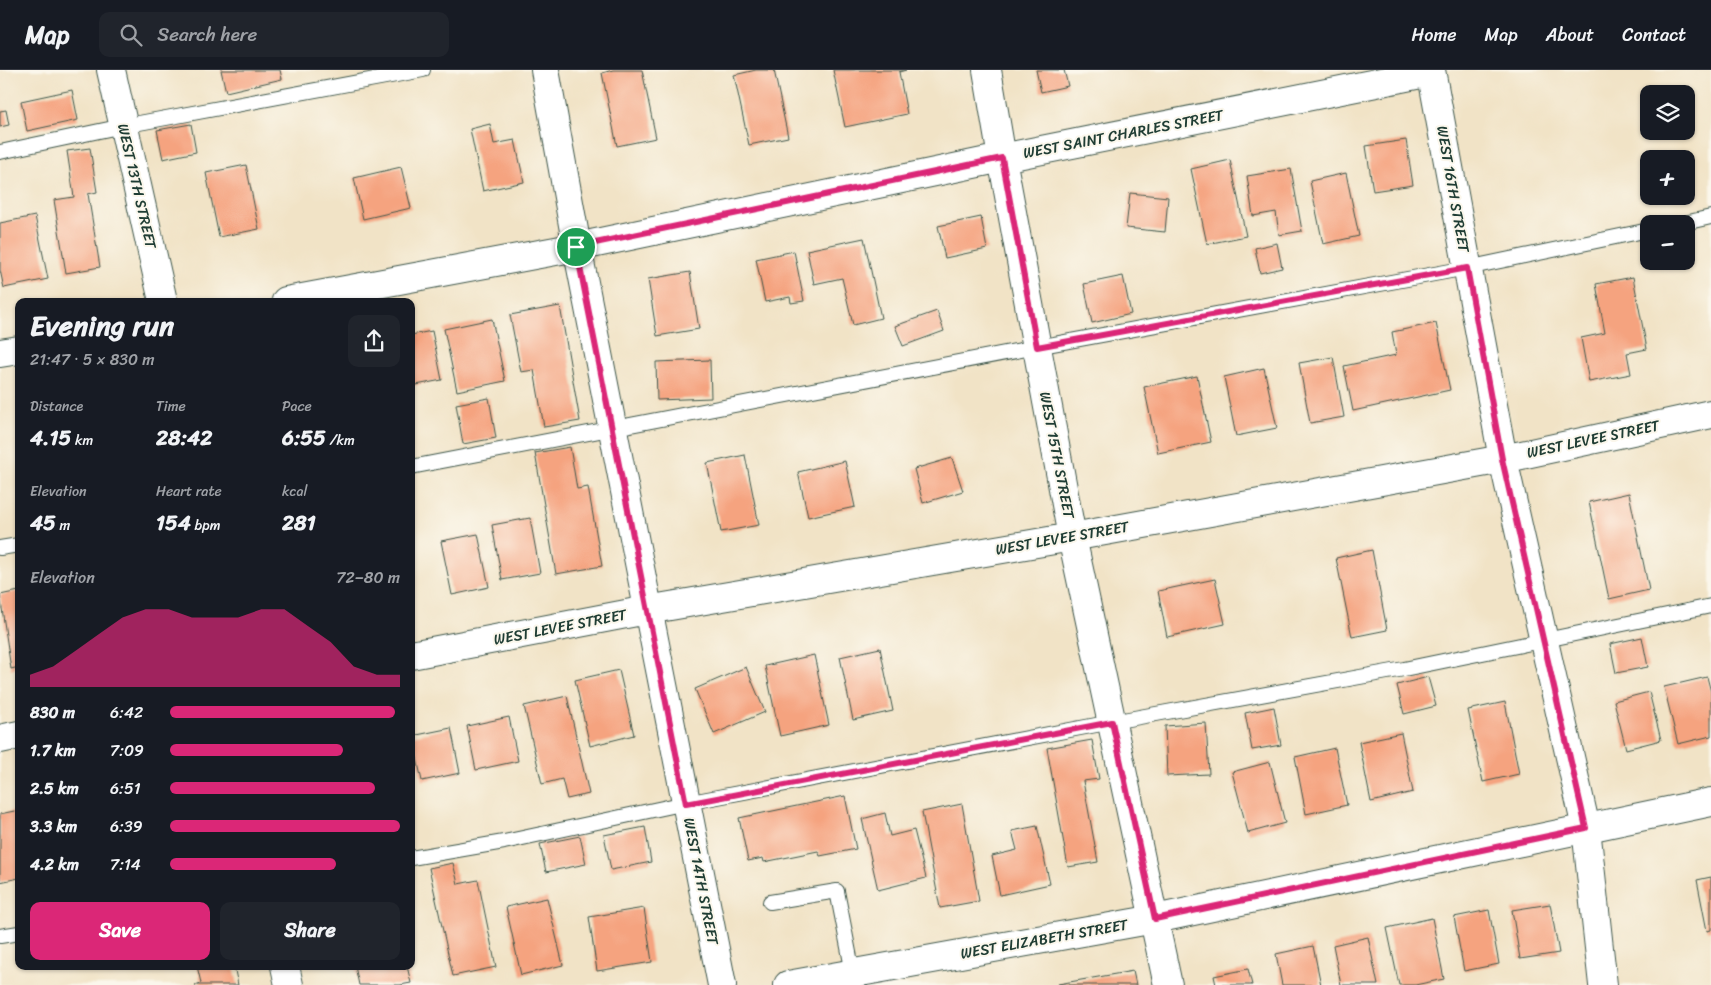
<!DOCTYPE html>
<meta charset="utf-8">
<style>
:root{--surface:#171b24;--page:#20242c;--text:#f1f3f6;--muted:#9ea1a6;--line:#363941;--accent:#db2777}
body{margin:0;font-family:Sriracha,sans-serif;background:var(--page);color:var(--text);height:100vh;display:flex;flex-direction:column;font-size:19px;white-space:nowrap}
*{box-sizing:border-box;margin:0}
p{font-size:16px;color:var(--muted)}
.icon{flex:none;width:28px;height:28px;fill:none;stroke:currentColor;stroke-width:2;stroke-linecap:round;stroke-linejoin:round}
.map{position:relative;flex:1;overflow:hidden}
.side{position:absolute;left:15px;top:228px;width:400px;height:672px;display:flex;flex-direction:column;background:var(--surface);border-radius:10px;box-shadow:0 1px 4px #0004}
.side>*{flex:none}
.controls{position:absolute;left:1640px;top:15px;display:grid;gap:10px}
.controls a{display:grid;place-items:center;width:55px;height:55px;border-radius:10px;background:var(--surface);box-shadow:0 1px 4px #0004;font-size:25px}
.pin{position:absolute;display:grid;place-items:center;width:42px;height:42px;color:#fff;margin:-21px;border:2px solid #fff;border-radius:50%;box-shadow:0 1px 5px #0007}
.round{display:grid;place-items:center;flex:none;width:52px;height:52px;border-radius:10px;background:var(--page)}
.summary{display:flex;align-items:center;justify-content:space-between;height:85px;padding:0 15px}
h1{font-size:28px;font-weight:700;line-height:38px}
.figures{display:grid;grid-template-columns:repeat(3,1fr);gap:8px;height:85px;padding:5px 15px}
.figures div{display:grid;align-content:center}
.figures b{font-size:21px;font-weight:700}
.figures small{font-size:14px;font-weight:400}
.figures p{font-size:14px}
.chart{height:140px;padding:10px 15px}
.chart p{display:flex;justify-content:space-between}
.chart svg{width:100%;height:90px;margin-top:5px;fill:var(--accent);opacity:.7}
.action{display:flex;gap:10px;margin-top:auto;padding:10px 15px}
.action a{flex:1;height:58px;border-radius:10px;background:var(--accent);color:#fff;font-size:20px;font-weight:700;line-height:58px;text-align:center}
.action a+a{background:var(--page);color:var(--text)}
ul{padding:0 15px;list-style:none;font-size:16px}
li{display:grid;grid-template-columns:80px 60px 1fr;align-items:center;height:38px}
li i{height:12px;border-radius:6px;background:var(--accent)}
header{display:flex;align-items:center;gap:30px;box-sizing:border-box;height:70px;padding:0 25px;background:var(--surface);border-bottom:1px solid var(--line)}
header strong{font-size:24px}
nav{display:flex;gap:28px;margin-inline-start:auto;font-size:18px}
.search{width:350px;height:45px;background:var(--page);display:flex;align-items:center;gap:12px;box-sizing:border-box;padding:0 18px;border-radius:10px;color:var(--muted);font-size:19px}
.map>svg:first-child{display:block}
</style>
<header>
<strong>Map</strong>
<div class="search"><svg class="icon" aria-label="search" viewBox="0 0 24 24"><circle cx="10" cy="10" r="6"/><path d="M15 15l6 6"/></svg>Search here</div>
<nav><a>Home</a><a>Map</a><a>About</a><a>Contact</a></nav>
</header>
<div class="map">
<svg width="1711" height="915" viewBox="0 0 1711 915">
<rect width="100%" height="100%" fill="#fbf7ec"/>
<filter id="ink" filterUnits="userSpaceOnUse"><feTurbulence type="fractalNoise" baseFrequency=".02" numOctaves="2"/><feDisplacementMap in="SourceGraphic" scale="10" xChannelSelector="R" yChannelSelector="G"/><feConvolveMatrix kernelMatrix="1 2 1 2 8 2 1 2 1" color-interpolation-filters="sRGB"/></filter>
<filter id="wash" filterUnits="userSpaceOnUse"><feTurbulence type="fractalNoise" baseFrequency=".0096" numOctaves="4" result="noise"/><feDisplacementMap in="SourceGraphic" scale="20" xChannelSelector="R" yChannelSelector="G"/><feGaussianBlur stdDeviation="1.12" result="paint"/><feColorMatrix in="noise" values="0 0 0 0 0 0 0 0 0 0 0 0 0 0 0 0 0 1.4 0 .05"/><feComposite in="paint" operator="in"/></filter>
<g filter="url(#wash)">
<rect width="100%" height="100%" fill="#f1e3c6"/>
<g id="blocks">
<path fill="#f5a37f" d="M221,0H280L282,9L226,22Z
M613,0H642L656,68L617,76L602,3Z
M756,0H774L788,67L749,75L734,5Z
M833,0H906L899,2L907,44L845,57Z
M1036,0H1064L1068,16L1041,22Z
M72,20L78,50L27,61L21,31Z
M6,40L9,55L0,57V41Z
M191,54L196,82L163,89L157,60Z
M490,54L494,74L515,70L524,112L483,121L470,59Z
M1406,70L1413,115L1373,121L1366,76Z
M90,78L97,122L88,124L100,197L66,203L54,130L74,127L67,81Z
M1230,90L1246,166L1207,174L1191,99Z
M246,95L259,159L219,167L206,103Z
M401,97L411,138L363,149L354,108Z
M1291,99L1302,161L1279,165L1276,142L1253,146L1247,106Z
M1346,103L1359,166L1323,174L1310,111Z
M1130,123L1168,127L1165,162L1126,158Z
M35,146L48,209L4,218L0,200V153Z
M981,147L987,179L945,188L938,156Z
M864,168L881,248L853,255L842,208L814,214L807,180Z
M1277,173L1282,198L1260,203L1255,178Z
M794,181L804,231L791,233L790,227L765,232L756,189Z
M690,202L699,259L657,266L648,209Z
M1123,206L1131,244L1092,253L1084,214Z
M1633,207L1647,279L1627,283L1631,304L1589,312L1581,268L1605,263L1596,214Z
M560,236L580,351L544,357L534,300L521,302L510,245Z
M937,241L944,261L903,276L895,256Z
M492,249L505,311L457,321L444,259Z
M1436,253L1450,320L1353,341L1344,296L1396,285L1392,262Z
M432,261L442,310L411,316V265Z
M1333,287L1344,347L1310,353L1299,293Z
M710,290L711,328L657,330L656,292Z
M1264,298L1277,358L1236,366L1224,307Z
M1197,306L1211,372L1158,383L1144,317Z
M489,328L496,368L463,374L456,334Z
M570,377L577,419L588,417L602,496L556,504L535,383Z
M745,385L759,455L721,462L707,393Z
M952,388L963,421L923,433L914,399Z
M845,391L855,437L808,447L798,402Z
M1629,423L1649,520L1609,529L1589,432Z
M530,448L540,503L502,510L492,455Z
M478,464L489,517L452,525L441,471Z
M1372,480L1387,560L1352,567L1336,488Z
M1215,509L1225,554L1167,567L1158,521Z
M19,521V597L11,599L0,525Z
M1642,567L1648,597L1616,603L1610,574Z
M880,578L893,641L853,650L840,587Z
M814,585L829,655L780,666L765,596Z
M746,597L765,642L714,664L695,619Z
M619,600L634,665L590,676L575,610Z
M1428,607L1436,636L1404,644L1397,615Z
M1707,607L1711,622V666L1678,674L1664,617Z
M1649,622L1661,670L1626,679L1614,631Z
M567,626L589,724L567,729L562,709L542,714L524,636Z
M1505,632L1519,704L1483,712L1468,640Z
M1274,637L1281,675L1252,680L1245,643Z
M509,647L518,691L476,700L467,656Z
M1206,653L1209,704L1167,706L1165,656Z
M451,658L460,703L422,711L412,666Z
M1401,663L1413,722L1371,732L1359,672Z
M1092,670L1099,709L1083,711L1098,792L1068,797L1047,678Z
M1335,678L1347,735L1306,744L1295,687Z
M1270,692L1285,753L1248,763L1232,702Z
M845,726L856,779L820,786L818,781L764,792L763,788L748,791L739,748Z
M962,734L979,831L940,838L922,742Z
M19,740V808L0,812V744Z
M885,743L890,766L914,760L926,808L878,820L862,749Z
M1037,756L1050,814L1000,825L992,786L1017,780L1012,761Z
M645,757L651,792L611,800L604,765Z
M580,766L586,794L546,802L540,774Z
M453,793L458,814L478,810L496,897L453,906L429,798Z
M1711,807V860L1707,861L1697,810Z
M547,828L563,895L521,905L506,837Z
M1550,834L1559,883L1520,889L1512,840Z
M644,838L652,892L597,901L589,847Z
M1489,840L1499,894L1464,901L1454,847Z
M1432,848L1444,909L1415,915H1399L1387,858Z
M1368,867L1378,915H1341L1333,875Z
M1313,876L1321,915H1282L1276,884Z
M197,896H234L238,915H195L201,913Z
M355,896H407L411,913L400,915H359Z
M1248,899L1252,915H1216L1214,906Z
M1133,901L1136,915H1059L1058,914Z"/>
</g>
</g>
<g filter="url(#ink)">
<use href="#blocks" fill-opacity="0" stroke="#3e564a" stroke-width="1"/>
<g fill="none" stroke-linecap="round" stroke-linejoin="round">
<defs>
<path id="lane" d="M0,82L123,56L423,0
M1680,154L1711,147
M411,397L1037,277L1467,198L1649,160
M0,478L19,475
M411,788L504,772L686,733L1112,652L1404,599L1711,536
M770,832L837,821L853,903
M0,866L19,863"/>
<path id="street" d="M111,0L163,231
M545,0L577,177L722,915
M987,0L1002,88L1072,467L1168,915
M1431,0L1503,389L1586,758L1603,915
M286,231L577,177L1002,88L1431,2
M0,283L19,280
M411,585L647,540L1072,467L1503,389L1711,344
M0,669L19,665
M285,896L289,915"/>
<path id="secondary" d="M788,915L1155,849L1711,732"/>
</defs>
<use href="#lane" stroke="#3e564a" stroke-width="16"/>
<use href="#street" stroke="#3e564a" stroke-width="30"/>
<use href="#secondary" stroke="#3e564a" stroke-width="30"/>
<use href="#lane" stroke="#fff" stroke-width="14"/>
<use href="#street" stroke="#fff" stroke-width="28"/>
<use href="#secondary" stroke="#fff" stroke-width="28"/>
</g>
</g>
<g fill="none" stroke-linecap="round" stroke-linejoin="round" filter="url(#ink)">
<defs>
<path id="route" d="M1002,88L1037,277L1467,198L1502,389L1586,758L1155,849L1112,652L686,734L576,177Z"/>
</defs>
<use href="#route" stroke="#fff" stroke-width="10"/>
<use href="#route" stroke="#db2777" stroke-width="6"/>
</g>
<g text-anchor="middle" stroke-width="4" stroke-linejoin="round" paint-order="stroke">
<g font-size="15" fill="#1f3d34" stroke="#fbf7ec">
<text transform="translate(1123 64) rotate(-11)" y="5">WEST SAINT CHARLES STREET</text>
<text transform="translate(137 116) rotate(77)" y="5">WEST 13TH STREET</text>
<text transform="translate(1453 119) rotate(80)" y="5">WEST 16TH STREET</text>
<text transform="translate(1593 369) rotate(-12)" y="5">WEST LEVEE STREET</text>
<text transform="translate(1057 385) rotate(79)" y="5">WEST 15TH STREET</text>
<text transform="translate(1062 468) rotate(-10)" y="5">WEST LEVEE STREET</text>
<text transform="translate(560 557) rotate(-11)" y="5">WEST LEVEE STREET</text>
<text transform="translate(701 811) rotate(79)" y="5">WEST 14TH STREET</text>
<text transform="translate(1044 869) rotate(-10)" y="5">WEST ELIZABETH STREET</text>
</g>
</g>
</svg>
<div class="controls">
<a><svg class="icon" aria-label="layers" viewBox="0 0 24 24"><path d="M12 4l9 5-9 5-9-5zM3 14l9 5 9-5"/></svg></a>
<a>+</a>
<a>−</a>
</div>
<div class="pin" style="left:576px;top:177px;background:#1e9e55"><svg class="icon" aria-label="arrive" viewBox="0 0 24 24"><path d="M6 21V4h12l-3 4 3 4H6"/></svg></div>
<section class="side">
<div class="summary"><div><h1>Evening run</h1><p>21:47 · 5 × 830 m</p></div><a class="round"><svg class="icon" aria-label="share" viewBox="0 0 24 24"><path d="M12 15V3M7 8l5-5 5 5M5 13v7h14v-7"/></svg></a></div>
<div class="figures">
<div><p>Distance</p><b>4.15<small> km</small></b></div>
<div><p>Time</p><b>28:42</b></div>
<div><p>Pace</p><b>6:55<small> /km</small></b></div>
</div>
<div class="figures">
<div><p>Elevation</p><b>45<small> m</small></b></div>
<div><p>Heart rate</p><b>154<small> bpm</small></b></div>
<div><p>kcal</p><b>281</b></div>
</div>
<div class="chart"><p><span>Elevation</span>72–80 m</p>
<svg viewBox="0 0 160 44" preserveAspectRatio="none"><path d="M0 44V38L10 34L20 26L30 18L40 10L50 6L60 6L70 10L80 10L90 10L100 6L110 6L120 14L130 22L140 34L150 38L160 38V44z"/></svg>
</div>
<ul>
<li><b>830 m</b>6:42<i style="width:98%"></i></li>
<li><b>1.7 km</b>7:09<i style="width:75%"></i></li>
<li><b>2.5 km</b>6:51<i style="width:89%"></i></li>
<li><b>3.3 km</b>6:39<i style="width:100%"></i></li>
<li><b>4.2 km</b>7:14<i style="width:72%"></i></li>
</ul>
<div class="action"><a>Save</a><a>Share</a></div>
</section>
</div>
